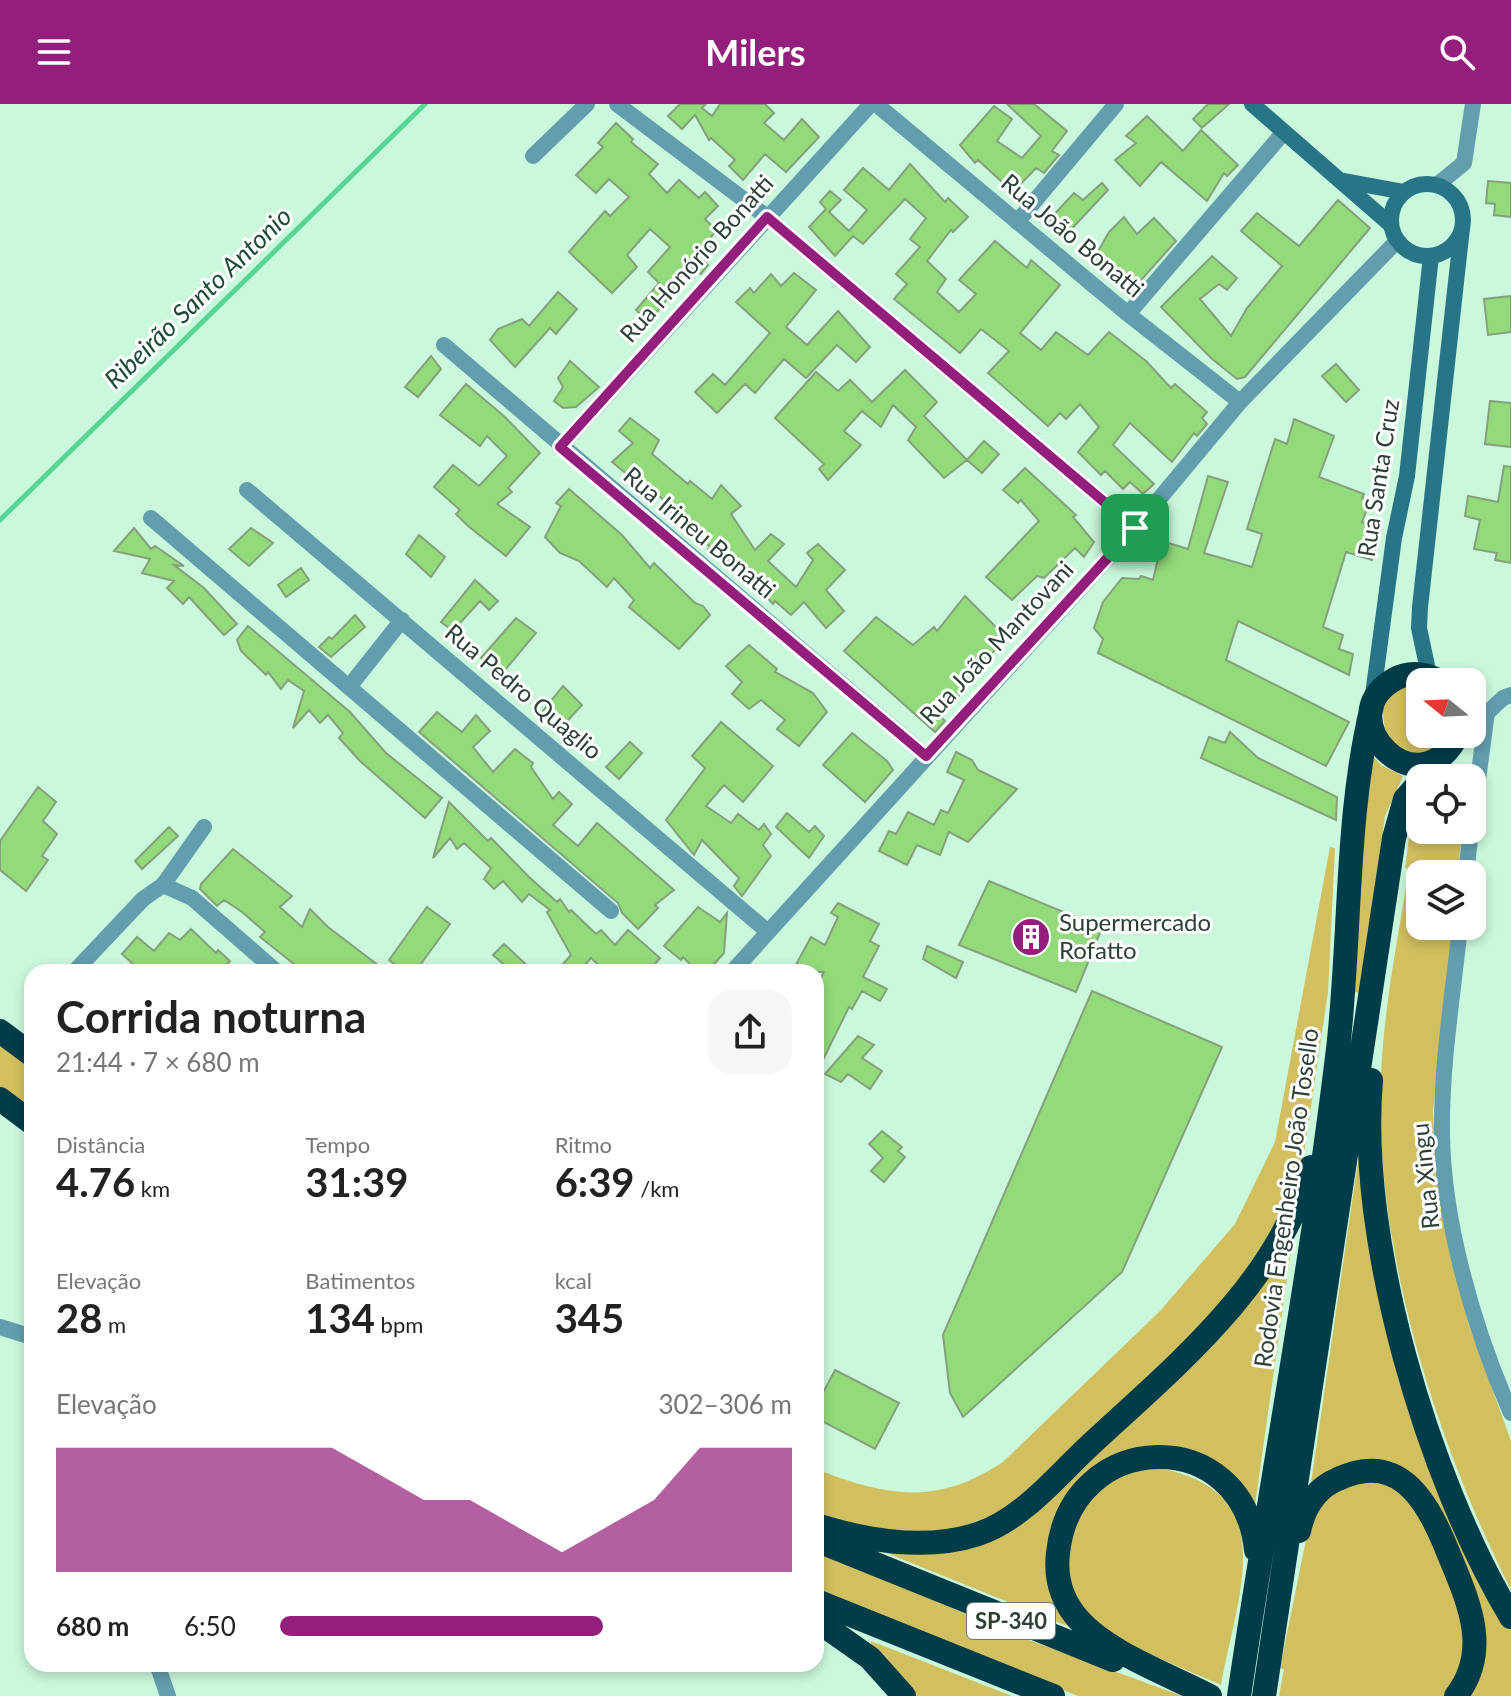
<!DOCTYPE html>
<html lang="pt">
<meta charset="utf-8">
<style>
:root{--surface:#fff;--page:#f6f6f6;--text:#222;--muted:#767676;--accent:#941e7b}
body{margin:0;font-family:Lato,sans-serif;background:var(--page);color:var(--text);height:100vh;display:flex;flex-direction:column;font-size:30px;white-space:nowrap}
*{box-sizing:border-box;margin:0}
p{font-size:26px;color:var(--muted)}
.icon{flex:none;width:44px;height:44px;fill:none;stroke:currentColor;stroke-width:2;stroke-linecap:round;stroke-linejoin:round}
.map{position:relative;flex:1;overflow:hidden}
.panel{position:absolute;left:24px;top:860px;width:800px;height:708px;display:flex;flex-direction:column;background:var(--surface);border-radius:24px;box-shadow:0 4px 12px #0003}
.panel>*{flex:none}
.needle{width:52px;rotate:288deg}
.buttons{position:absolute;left:1406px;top:564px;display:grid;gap:16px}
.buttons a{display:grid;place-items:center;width:80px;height:80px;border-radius:16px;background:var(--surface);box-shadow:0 4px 12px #0003;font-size:40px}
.pin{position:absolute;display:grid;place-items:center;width:68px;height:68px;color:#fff;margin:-34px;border-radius:16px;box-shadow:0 4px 12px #0006}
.round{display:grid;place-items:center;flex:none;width:84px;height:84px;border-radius:24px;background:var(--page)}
.head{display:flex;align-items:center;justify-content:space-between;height:136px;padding:0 32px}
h1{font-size:44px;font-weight:700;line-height:60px}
.stats{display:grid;grid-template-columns:repeat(3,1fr);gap:12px;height:136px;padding:8px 32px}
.stats div{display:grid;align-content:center}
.stats b{font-size:40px;font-weight:700}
.stats small{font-size:22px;font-weight:400}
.stats p{font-size:22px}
.chart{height:224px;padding:16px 32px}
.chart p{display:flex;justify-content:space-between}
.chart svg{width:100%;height:144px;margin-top:8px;fill:var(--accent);opacity:.7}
ul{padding:0 32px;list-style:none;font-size:26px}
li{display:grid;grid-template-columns:128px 96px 1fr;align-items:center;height:60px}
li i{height:20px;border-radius:10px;background:var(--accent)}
header{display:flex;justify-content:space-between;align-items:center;height:104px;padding:0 32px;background:var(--accent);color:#fff;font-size:36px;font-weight:700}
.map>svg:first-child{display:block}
</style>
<header><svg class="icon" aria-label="menu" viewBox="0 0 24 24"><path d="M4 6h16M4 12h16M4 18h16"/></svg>Milers<svg class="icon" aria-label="search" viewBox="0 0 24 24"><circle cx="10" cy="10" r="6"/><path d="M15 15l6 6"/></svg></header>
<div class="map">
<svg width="1511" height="1592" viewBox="0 0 1511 1592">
<rect width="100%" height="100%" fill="#caf8dc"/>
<path fill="#d2bf60" d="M1420,580V630H1448L1441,641L1421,652L1389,640C1380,606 1376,585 1420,580Z
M1373,652L1381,661L1403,672L1385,712L1360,889L1354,888L1362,747Z
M1420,707V726H1462L1458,770H1420V822H1452L1433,1008L1436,1058L1450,1148L1468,1218L1511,1337V1486C1435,1335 1373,1141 1381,971C1384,902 1398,834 1409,766L1405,763L1410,726Z
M1330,743L1335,744L1328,888L1303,1057L1279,1117L1214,1212L1004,1407L943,1430L875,1428L816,1410V1365C888,1393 936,1402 1003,1358L1160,1207L1235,1120L1275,1038Z
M0,937L32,961V1008L0,984Z
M1363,1023L1383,1187L1511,1525V1592H1465L1479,1561L1415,1375L1311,1379Z
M1292,1139L1255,1401L1173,1347L1059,1407L1070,1523L884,1448L983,1434L1285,1141Z
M1152,1363C1285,1384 1238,1486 1221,1581L1112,1534L1079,1505L1064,1462L1079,1402L1115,1374Z
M1360,1377C1378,1379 1400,1381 1411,1396C1420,1408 1426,1427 1433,1441C1455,1488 1486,1546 1444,1592H1279L1284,1565L1280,1564L1309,1421L1326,1391Z
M816,1446L1015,1531L1182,1592H1078L816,1485Z
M871,1537L1012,1592H914L871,1543Z"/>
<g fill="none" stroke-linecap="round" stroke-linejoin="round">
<path stroke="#58d595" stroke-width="5" d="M0,416L425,0"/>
</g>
<path fill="#93da7b" stroke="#85a17c" stroke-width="2" d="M680,0H706L702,4L712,12L720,0H765L774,9L764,19L784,36L802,15L819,33L786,68L765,50L743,76L729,62L735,56L711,34L709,36L695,11L682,25L668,12Z
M1007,0H1034L1067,27L1052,47L1059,51L1044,69L1036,64L1013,88L978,56L975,59L960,41L994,2L1012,15L997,37L1022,54L1041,32Z
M1208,0H1229L1202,24L1193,15Z
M1147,12L1183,47L1201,26L1238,61L1227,72L1224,69L1207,97L1161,58L1140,82L1115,56L1136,39L1126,32Z
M616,19L633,35L631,38L658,60L649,70L667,89L679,76L699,94L705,88L718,102L705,115L716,126L707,139L713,145L704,157L708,161L701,170L693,163L649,218L636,206L659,179L648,168L670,143L650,125L627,151L637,163L612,189L569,148L605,107L610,112L629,93L609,75L596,89L576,71L603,43L598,39Z
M910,60L945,98L948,94L968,113L953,128L951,126L927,157L946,175L937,188L959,208L976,190L959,176L995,137L1027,164L1031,156L1060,181L1020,229L1041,246L1056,228L1088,251L1109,228L1146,257L1171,284L1175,280L1207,308L1202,314L1207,320L1197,332L1194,329L1172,358L1130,319L1113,341L1154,380L1143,390L1130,378L1123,385L1105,367L1101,371L1078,348L1099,323L1080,300L1066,315L1060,309L1048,322L988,269L1009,247L981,225L960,249L894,195L907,180L896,170L920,143L910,135L926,114L905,95L863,140L853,132L835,152L809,123L826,105L820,98L830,87L841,96L829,108L849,127L867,106L844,86L863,64L889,86Z
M1488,77L1511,79V113L1494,111L1495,100L1486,99Z
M1102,79L1108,86L1066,131L1049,116L1074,89L1083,96Z
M1338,96L1370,124L1245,273L1237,275L1211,254L1161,203L1212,152L1237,174L1227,186L1219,180L1200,195L1231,232L1247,204L1282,162L1241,127L1257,109L1299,142Z
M1124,113L1137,130L1154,114L1176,137L1134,184L1093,156L1109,128Z
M794,169L816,186L786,223L807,241L838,207L870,243L856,258L837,241L806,274L784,255L755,289L745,280L717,309L695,288L713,270L725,281L770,229L736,198L750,184L754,189L771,170L781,182Z
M558,188L577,205L556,230L550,224L515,263L490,236L498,225L522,215L529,222Z
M1511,192V228L1488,231L1484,195Z
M431,252L441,265L418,293L405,283Z
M570,257L599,283L576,303L563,304L554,297L563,283L558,274Z
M1336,260L1359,286L1346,298L1322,272Z
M905,266L937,298L924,312L967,356L944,374L908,336L916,323L893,301L881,323L862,307L844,327L861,341L828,376L819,365L824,360L775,314L816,268L838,287L850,276L872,298Z
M466,280L505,313L540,349L508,384L512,388L497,400L530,423L506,452L468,422L456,410L460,406L434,383L453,361L479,382L507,352L487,332L480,342L440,311Z
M1490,297L1511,299V343L1485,340Z
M630,314L659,336L652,350L688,380L690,377L712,395L721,381L741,402L731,410L755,446L771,430L784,440L768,457L796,483L813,456L807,449L818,440L845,466L826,486L844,507L826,524L804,498L791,511L775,497L773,500L755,481L759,476L708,445L710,443L682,414L680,416L667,405L670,402L643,377L640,381L612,358L633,339L619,327Z
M1294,315L1334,332L1319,373L1364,390L1362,394L1370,397L1362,418L1381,424L1372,456L1346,448L1323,523L1343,531L1339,545L1353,550L1349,571L1238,517L1226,556L1349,618L1326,662L1098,549L1103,535L1094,524L1103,498L1122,474L1139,475L1141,472L1153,476L1162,437L1188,445L1208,372L1228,378L1204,449L1252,463L1262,430L1247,425L1275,335L1287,340Z
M984,337L999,350L982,369L967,356Z
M1504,362L1511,363V459L1495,456L1497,449L1474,445L1480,416L1465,412L1468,392L1498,398Z
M1025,364L1076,411L1073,413L1094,438L1084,453L1075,444L1044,474L1037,472L1012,496L986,473L1039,417L1021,396L1018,399L1003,386Z
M569,385L622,431L650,464L654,459L695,499L703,502L710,511L679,545L629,503L634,496L614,474L607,483L579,457L560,449L545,433L561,402L556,399Z
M134,424L151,445L155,442L184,462L174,461L204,484L237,520L224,531L189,493L183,500L167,484L174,477L142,469L150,455L114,447Z
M251,424L273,439L249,462L229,445Z
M419,431L445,453L431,473L406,450Z
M301,464L309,476L286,493L278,481Z
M475,476L498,497L489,506L480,497L453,527L441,518Z
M965,492L1006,533L982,561L978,557L963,587L941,613L945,617L935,628L844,547L876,513L913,541L934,523L937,527Z
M355,511L365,523L331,553L319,543L329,533L332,535Z
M516,514L536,529L500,572L481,554Z
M248,522L350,608L386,649L442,694L425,714L360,657L339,634L343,629L328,611L320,619L309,606L293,624L304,587L288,576L281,585L268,568L266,571L241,547L237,536Z
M749,541L777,565L775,568L813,589L827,608L799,642L777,625L785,616L761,596L749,605L732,590L742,578L726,562Z
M563,582L582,601L561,624L543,607Z
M437,608L462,628L476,611L490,627L473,643L493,668L515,645L533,659L531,663L553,695L559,688L572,700L553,721L578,742L597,719L674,786L655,801L658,804L638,825L622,809L618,799L419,628Z
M721,618L773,662L743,698L724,681L706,702L731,719L738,710L759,726L764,720L771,730L763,741L771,752L742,792L734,782L739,774L702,736L694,751L666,716L705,664L692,652Z
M1230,628L1258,654L1337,693L1336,716L1201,654L1209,633L1225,639Z
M852,629L887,657L893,666L865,698L823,661Z
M630,638L642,649L619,675L606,663Z
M956,648L972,656L978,666L1017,685L968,738L949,728L940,751L917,741L907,761L879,747L889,727L896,730L908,708L934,721L941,706L948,709L964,676L947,668Z
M38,683L56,698L43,717L57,730L42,752L48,756L26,787L0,766V737Z
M449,698L488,737L491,734L529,773L557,798L560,795L569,808L571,806L596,830L601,826L615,841L628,826L660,854L648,868H606L591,854L579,868H556L571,851L547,808L550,806L529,790L522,798L503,777L494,785L484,775L491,764L464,739L457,745L450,734L433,754Z
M787,709L809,728L815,722L824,732L809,754L776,723Z
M169,723L178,732L142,765L135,757Z
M233,745L292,792L280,803L302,823L310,805L328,823L387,868H304L260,833L265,828L242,808L224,796L217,802L200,785L201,780Z
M989,777L1102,824L1076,888L959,841Z
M838,799L879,820L870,837L879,842L863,873L887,885L880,897L862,887L852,905L849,903L816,970V884L824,868H792L811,833L825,841L838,813L831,809Z
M427,803L450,820L415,868H405L389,856Z
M698,803L720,818L727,809L724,849L707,868H698L683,853L681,856L664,842Z
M191,825L216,849L218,846L230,857L221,868H131L135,862L122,850L137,833L154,847L169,829L180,836Z
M504,840L534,868H512L493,851Z
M927,842L963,858L956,874L923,855Z
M1092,887L1222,943L1122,1168L963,1313L950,1289L943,1231Z
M858,932L874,941L862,954L882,967L870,985L848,970L841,978L825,970Z
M882,1027L902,1043L898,1047L905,1053L884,1078L871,1067L883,1054L869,1040Z
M835,1266L899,1299L875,1345L816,1314V1302Z"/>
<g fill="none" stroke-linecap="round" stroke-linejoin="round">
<path stroke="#639eae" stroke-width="16" d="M617,0L767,113L1135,424
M876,0L1128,210L1240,298
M533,52L587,0
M1017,118L1116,0
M1128,210L1284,28
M444,241L926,652
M560,343L871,0
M247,386L767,827
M151,414L611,807
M349,583L402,516
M1472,721L1487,608
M1466,770L1471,726
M163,781L192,794L277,868
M1460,822C1453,891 1441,961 1442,1030C1443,1119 1475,1228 1511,1309
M74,868L143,795L163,781L204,723
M732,868L1135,424L1240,298L1397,137
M0,1223L32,1233
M157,1560L168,1592"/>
<path stroke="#639eae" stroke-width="16" d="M1437,81L1464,59L1473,0
M1472,623L1503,594L1511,591"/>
<path stroke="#287588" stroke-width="16" d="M1252,0L1391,121
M1339,76L1404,88
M1391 116a36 36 0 1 1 72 0a36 36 0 1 1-72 0Z
M1429,571L1419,524L1420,503L1462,124
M1372,598L1394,434L1407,372L1431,152"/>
<path stroke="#013c49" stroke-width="24" d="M1442,578C1427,570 1411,566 1395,575C1326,613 1419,710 1458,630
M0,927L32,951
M1371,976C1357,1136 1428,1375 1511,1513
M0,995L32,1019
M816,1421C867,1437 926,1447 978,1430C1022,1415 1054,1375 1087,1344C1174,1263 1276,1182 1311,1063
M1299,1427C1304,1404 1316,1384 1338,1375C1403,1345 1430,1403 1450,1453C1469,1499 1491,1547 1456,1592
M816,1436L1113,1556
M816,1497L1053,1592
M816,1516L870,1554L904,1592
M1210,1592C1170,1571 1108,1549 1079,1516C1062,1497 1055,1474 1058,1449C1071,1324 1243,1319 1256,1446
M1239,1592C1271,1376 1312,1162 1338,945C1351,832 1345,714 1372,602
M1264,1592L1394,734L1405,695L1420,678"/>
</g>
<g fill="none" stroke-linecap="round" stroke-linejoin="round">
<defs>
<path id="route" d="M767,113L1135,424L926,652L560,343Z"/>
</defs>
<use href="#route" stroke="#fff" stroke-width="16"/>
<use href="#route" stroke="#941e7b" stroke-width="10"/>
</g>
<defs>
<symbol id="building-disc" viewBox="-11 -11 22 22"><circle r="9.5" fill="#941e7b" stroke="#fff"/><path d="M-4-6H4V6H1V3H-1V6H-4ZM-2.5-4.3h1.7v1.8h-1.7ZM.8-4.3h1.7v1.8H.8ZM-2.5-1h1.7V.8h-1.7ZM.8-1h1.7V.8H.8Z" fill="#fff"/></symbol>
</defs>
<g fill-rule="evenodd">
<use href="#building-disc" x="1009" y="811" width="44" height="44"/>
</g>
<g text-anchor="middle" stroke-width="6" stroke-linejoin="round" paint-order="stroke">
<rect fill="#fff" stroke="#6d7a72" stroke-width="2" x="967" y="1499" width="88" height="36" rx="6"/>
<g font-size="22" font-weight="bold" fill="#2e4135">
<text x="1011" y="1525">SP-340</text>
</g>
<g font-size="24" fill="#2e4135" stroke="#fff">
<text transform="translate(1072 132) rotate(40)" y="8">Rua João Bonatti</text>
<text transform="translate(697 155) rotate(-48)" y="8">Rua Honório Bonatti</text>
<text transform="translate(1379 374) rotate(-81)" y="8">Rua Santa Cruz</text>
<text transform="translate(699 429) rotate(40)" y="8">Rua Irineu Bonatti</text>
<text transform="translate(997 539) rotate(-47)" y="8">Rua João Mantovani</text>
<text transform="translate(523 588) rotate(40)" y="8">Rua Pedro Quaglio</text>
<text transform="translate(1426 1072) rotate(-96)" y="8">Rua Xingu</text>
<text transform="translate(1287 1094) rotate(-82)" y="8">Rodovia Engenheiro João Tosello</text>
</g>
<g font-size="24" fill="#2e4135" stroke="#fff" text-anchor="start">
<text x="1059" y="827">Supermercado<tspan x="1059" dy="28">Rofatto</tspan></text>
</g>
<g font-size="26" font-style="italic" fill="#1b4d34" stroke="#fff">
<text transform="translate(198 194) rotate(-44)" y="9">Ribeirão Santo Antonio</text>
</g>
</g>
</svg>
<div class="buttons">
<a><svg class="needle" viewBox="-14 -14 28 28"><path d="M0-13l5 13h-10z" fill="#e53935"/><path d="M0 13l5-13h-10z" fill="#767676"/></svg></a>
<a><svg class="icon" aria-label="locate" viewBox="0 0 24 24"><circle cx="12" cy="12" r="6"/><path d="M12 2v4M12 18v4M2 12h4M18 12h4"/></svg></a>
<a><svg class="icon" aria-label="layers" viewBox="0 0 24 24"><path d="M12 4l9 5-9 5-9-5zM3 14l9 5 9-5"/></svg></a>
</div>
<div class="pin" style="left:1135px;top:424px;background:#1e9e55"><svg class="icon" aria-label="arrive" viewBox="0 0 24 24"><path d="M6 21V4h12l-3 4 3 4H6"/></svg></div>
<section class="panel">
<div class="head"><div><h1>Corrida noturna</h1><p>21:44 · 7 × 680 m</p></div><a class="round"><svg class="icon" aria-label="share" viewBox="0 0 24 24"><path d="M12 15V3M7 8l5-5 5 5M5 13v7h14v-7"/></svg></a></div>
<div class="stats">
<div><p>Distância</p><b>4.76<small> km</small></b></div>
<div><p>Tempo</p><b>31:39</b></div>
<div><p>Ritmo</p><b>6:39<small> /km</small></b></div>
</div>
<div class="stats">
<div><p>Elevação</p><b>28<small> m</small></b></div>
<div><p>Batimentos</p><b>134<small> bpm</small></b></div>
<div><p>kcal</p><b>345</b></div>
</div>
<div class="chart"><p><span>Elevação</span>302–306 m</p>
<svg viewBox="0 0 160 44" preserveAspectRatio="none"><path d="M0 44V6L10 6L20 6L30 6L40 6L50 6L60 6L70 14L80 22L90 22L100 30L110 38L120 30L130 22L140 6L150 6L160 6V44z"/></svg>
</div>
<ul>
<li><b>680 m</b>6:50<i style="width:63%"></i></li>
</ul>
</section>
</div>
